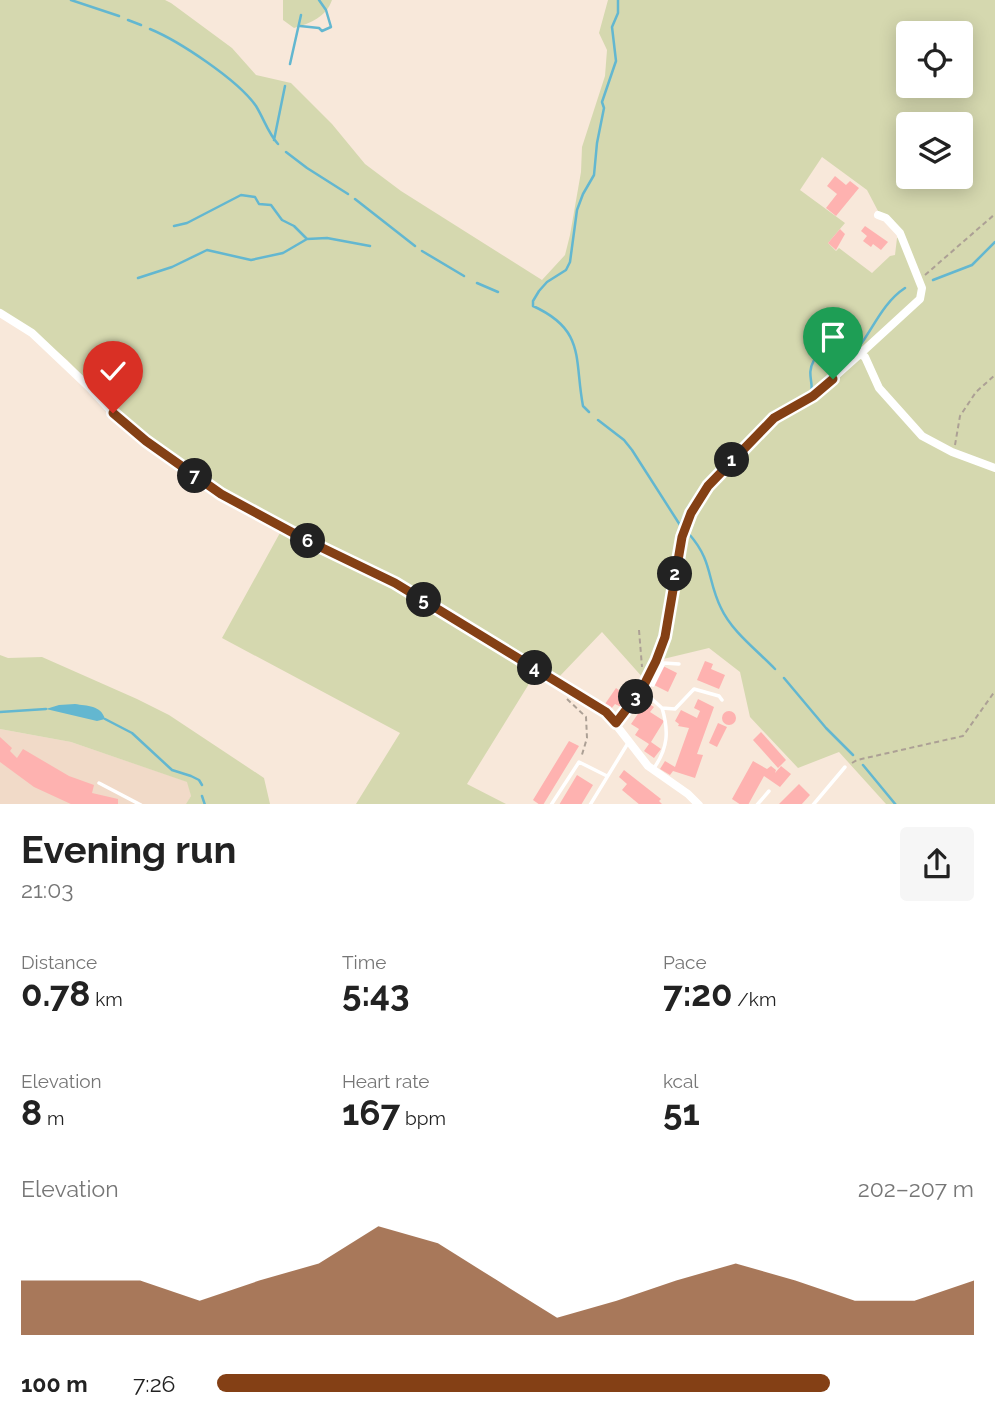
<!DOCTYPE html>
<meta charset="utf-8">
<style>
:root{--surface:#fff;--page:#f6f6f6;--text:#222;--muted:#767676;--accent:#844015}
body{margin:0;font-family:Raleway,sans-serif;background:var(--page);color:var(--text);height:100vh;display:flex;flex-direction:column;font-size:26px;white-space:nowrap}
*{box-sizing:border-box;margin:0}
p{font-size:23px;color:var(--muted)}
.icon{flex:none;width:38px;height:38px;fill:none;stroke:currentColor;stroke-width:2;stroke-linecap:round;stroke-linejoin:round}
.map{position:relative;height:804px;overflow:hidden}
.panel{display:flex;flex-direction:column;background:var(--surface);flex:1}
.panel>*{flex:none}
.buttons{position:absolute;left:896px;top:21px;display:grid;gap:14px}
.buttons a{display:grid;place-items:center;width:77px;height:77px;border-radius:7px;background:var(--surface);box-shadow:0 4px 18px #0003;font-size:35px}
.pin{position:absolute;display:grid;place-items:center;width:60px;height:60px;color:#fff;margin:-72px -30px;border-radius:50% 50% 50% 0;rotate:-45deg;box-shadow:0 0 7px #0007}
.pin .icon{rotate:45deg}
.km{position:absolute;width:35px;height:35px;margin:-18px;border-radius:50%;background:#222;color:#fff;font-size:19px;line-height:35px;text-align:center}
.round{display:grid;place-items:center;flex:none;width:74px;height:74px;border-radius:7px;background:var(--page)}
.headline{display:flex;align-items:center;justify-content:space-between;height:119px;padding:0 21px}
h1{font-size:38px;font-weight:700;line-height:52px}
.metrics{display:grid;grid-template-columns:repeat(3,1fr);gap:10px;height:119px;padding:7px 21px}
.metrics div{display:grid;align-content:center}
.metrics b{font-size:35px;font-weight:700}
.metrics small{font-size:19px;font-weight:400}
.metrics p{font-size:19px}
.chart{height:196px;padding:14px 21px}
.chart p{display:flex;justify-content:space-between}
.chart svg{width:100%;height:126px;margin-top:7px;fill:var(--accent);opacity:.7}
ul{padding:0 21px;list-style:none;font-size:23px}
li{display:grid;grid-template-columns:112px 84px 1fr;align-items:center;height:52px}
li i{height:18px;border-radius:9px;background:var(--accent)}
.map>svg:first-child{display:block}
</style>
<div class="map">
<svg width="995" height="805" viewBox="0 0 995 805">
<rect width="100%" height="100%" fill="#f8e8da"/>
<path fill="#f1dac8" d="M0,729L71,742L188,782L191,796L186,805L0,804Z"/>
<path fill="#d5d8af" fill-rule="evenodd" d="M0,0H165L171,3L232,48L256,75L291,83L332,124L365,164L401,191L542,280L565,255L570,235L581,172L582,147L605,76L607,50L599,33L608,0H995V804H886L839,752L798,768L750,717L740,672L709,648L659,660L669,630L687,529C692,510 707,496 711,478C673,520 677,579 665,632C662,648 654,664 646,678L644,679L602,632L558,678L395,581L259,513L212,485L167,455L125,419L67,360L35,333L0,311ZM908,33H961V86H908ZM908,124H961V177H908ZM822,157L867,190L878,211L893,220L902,234L919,275L916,276L900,237L897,238L895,255L890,256L872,273L839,248L836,251L828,243L845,223L800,190Z
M283,0H332C326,17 311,23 294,28L283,20Z
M281,531L394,586L538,674L532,679L467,784L506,804H356L400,733L222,638Z
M0,655L8,658L42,657L137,699L169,715L264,778L270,804H186L191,796L187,782L71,742L0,729Z"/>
<path fill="#63b7d0" d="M75,704C87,706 101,705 105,719L97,721L46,709L59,705Z"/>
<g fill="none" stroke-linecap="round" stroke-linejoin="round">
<path stroke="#63b7d0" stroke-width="2.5" d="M71,0L119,16
M128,20L141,25
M300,26L319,28L322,31L331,27L326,10L319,0
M150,29C179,41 238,80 256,106C264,119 268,133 278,144
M290,64L301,15
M274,140L285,86
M286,152L307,168L348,194
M355,199L415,246
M174,226L187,223L241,195L255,197L259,204L271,205L282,220L294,226L307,239
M422,251L464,276
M138,278L172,267L207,250L251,260L283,253L307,239L327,238L370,246
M933,280L972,265L995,242
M477,283L498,292
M849,359C870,338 879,305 905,288
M811,394C814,381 806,375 814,360
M589,412L583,406C574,359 586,330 533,306V301L539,291L547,282L566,270L570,262L577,210L583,194L594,175L597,143L604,108L602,102L616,61L612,27L618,13V0
M598,420L624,440L632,450L680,525L688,507L699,493
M753,434L763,424
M712,477L729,459
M689,534C713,561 707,580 721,608C732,632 758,651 775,669
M784,678L826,728L853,755
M0,712L46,709
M105,719L132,733L172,770L191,776L199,780L202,785
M863,765L896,805
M202,796L205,805"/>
</g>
<path fill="#feb2b0" d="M835,176L846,185L850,181L859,188L836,216L826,208L837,194L827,186Z
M865,226L888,242L881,250L873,244L871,247L863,241L867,236L861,231Z
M840,229L845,234L836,250L828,243Z
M705,661L713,664L711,669L725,675L719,689L697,680Z
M663,666L677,673L668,692L654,685Z
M616,688L631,699L625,709L615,704L611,709L605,704Z
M698,699L714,707L697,754L703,755L695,778L673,771L670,775L660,769L665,761L675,767L689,728L678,726L679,724L675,721L681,710L697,718L700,711L694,708Z
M646,702L654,707L650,712L664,721L651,742L661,749L654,758L644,751L649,744L635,735L639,729L631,724Z
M722 718a7 7 0 1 1 14 0a7 7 0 1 1-14 0Z
M718,723L727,727L717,747L709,743Z
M761,732L786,760L778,768L753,740Z
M0,737L12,748L10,751L17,758L23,749L69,776L94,785L92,793L118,799V805H73L34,787L0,762Z
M569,741L579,746L543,805H540L533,800Z
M753,761L767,769L771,766L776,770L775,773L781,766L791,774L780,787L764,776L748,805H741L732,799Z
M624,770L661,799L659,801L663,805H640L622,790L627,784L619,777Z
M577,775L593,785L581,805H559Z
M799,784L810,795L801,805H778Z"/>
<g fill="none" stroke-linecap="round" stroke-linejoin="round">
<path stroke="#aca095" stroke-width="2" stroke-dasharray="5 3.5" stroke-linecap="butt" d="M925,275L995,214
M955,445L960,416L976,392L995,375
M639,630L642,667
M567,699L586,717L587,738L581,758
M852,763L857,760L963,736L995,691"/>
<path stroke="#fff" stroke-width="3.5" d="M664,663L679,664
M648,682L653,685L664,663L657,664
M643,691L662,708L675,709L694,689L719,696L722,700
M654,768C668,748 669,731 662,708
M99,783L141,805
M551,805L579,762L607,776
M590,805L628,743
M757,805L769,791
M813,805L845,767"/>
<path stroke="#fff" stroke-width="8" d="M0,313L32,333L89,387L113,413L146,441L221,494L308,541L395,583L606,712L648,766L688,794L699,805
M860,354L920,299L922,288L900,233L886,218L878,215
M616,723L642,689L656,661L665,637L682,537L691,513L708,486L774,418L813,396L860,354L865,357L879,388L922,436L952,452L995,468"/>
</g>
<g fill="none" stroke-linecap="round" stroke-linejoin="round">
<defs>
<path id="route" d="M113,413L146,441L221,494L308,541L395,583L606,712L616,723L642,689L656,661L665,637L682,537L691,513L708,486L774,418L813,396L833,379"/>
</defs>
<use href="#route" stroke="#fff" stroke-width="14"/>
<use href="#route" stroke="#844015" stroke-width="9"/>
</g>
</svg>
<div class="buttons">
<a><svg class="icon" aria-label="locate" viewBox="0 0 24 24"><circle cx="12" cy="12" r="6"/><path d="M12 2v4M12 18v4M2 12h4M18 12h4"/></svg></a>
<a><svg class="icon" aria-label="layers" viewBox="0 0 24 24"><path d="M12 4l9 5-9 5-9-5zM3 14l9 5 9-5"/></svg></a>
</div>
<div class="pin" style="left:833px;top:379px;background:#1e9e55"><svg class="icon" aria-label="arrive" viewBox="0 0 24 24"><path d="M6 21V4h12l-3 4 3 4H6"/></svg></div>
<div class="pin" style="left:113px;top:413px;background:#d93025"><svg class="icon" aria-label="check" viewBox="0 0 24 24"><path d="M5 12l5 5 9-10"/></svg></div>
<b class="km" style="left:732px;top:460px">1</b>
<b class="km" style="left:675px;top:574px">2</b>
<b class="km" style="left:636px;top:697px">3</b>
<b class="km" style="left:535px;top:668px">4</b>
<b class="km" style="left:424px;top:600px">5</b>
<b class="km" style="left:308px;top:541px">6</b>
<b class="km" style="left:195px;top:476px">7</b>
</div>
<section class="panel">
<div class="headline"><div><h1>Evening run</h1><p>21:03</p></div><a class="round"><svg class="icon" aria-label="share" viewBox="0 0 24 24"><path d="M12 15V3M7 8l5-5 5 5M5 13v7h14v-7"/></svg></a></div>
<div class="metrics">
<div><p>Distance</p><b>0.78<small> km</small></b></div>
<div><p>Time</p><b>5:43</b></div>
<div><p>Pace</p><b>7:20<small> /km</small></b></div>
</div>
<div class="metrics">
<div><p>Elevation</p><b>8<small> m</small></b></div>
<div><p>Heart rate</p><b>167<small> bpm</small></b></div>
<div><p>kcal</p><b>51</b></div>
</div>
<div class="chart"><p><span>Elevation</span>202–207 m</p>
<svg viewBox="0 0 160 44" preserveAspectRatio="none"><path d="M0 44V25L10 25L20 25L30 32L40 25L50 19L60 6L70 12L80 25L90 38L100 32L110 25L120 19L130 25L140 32L150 32L160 25V44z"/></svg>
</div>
<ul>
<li><b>100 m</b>7:26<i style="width:81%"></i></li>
</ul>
</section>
